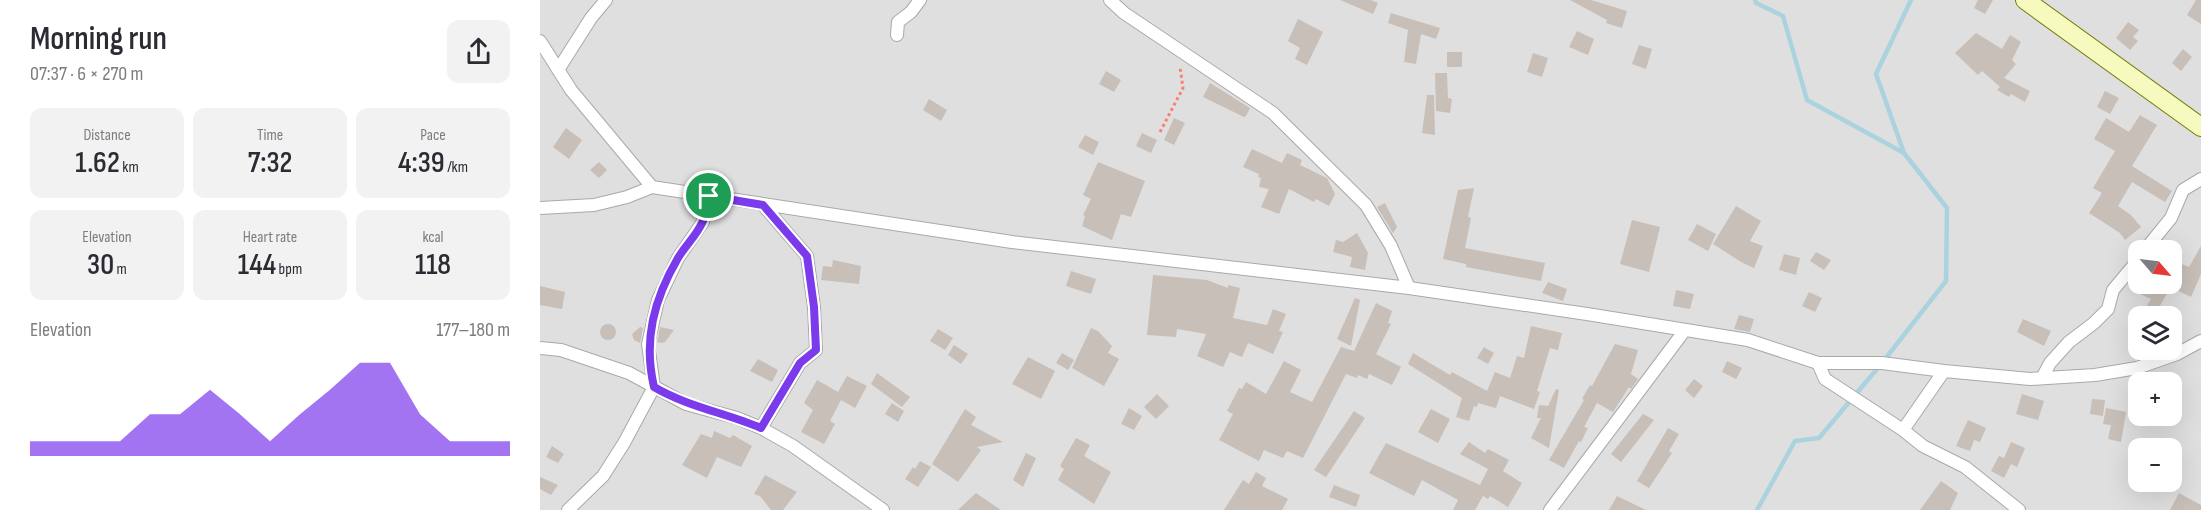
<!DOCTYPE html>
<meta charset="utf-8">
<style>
:root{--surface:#fff;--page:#f2f2f3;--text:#2b2b33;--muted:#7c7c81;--accent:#7c3aed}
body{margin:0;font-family:"Sofia Sans Condensed",sans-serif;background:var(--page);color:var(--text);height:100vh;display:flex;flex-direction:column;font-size:22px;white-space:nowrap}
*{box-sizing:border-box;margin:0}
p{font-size:20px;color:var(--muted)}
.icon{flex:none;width:33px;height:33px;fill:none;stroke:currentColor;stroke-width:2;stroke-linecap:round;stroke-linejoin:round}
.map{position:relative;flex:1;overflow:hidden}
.side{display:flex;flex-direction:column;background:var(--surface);width:540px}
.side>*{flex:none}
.needle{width:39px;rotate:118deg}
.buttons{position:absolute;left:1588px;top:240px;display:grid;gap:12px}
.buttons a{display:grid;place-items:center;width:54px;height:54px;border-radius:12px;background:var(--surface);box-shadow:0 6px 24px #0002;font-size:30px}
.pin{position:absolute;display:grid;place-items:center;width:51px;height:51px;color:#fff;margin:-26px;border:3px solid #fff;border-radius:50%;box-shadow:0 2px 6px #0007}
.round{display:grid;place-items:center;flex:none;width:63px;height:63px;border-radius:12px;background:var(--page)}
.headline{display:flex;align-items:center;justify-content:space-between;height:102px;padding:0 30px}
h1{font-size:33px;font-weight:600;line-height:45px}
.stats{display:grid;grid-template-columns:repeat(3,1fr);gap:9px;height:102px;padding:6px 30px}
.stats div{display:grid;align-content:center;border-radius:12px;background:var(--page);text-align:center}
.stats b{font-size:30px;font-weight:600}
.stats small{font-size:16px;font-weight:400}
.stats p{font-size:16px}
.chart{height:168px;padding:12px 30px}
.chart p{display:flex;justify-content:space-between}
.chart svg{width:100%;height:108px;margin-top:6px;fill:var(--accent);opacity:.7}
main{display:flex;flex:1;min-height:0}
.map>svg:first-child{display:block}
</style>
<main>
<section class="side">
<div class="headline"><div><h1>Morning run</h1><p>07:37 · 6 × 270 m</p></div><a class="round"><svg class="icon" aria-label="share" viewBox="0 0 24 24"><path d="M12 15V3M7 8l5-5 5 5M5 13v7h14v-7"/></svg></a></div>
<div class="stats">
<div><p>Distance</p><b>1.62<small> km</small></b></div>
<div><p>Time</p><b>7:32</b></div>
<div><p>Pace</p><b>4:39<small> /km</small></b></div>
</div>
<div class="stats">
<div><p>Elevation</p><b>30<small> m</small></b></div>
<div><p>Heart rate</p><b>144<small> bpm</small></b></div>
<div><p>kcal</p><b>118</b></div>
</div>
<div class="chart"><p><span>Elevation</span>177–180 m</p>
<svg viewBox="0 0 160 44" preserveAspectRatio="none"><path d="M0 44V38L10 38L20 38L30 38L40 27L50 27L60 17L70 27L80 38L90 27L100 17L110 6L120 6L130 27L140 38L150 38L160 38V44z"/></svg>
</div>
</section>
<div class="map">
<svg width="1661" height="510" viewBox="0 0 1661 510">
<rect width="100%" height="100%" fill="#f2efe9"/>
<path fill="#e0dfdf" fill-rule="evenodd" d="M0,0H1661V510H0ZM1599,250H1632V284H1599ZM1599,316H1632V350H1599ZM1599,382H1632V416H1599ZM1599,448H1632V482H1599Z"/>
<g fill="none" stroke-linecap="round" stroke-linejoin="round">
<path stroke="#aad3df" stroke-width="4.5" d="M1215,0L1216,3L1243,16L1267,100L1364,153
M1217,510L1255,441L1279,438L1342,363L1406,281L1407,208L1364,153L1336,74L1371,0"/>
</g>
<path fill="#c7bfb8" d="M800,0H831L838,3L833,14Z
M1030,0H1051L1087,11L1082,28L1066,23L1067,20Z
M1438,0H1453L1445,14L1434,8Z
M1656,0H1661V24L1647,15Z
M851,13L900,28L896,39L881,34L876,64L864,62L868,30L848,23Z
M758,19L783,32L767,65L755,59L760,48L748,41Z
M1588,22L1599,30L1593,37L1598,41L1590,50L1576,38Z
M1037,31L1054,39L1048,55L1029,47Z
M1436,33L1462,49L1470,35L1481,42L1472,60L1476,64L1464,78L1490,91L1485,102L1471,94L1469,97L1457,90L1460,87L1442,71L1438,75L1415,53Z
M1099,45L1112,49L1106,69L1092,64Z
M1643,49L1652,57L1641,71L1632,63Z
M907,52H922V67H907Z
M993,53L1008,58L1002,77L987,72Z
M566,71L581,80L574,92L559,84Z
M895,73H907L908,98L912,99L910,113L896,111Z
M670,83L710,108L706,116L704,117L663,97Z
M1565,91L1579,98L1570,114L1557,107Z
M887,95H894L895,135L882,133Z
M389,99L407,110L401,121L383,110Z
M1600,115L1617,125L1592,166L1632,191L1625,202L1592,182L1578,206L1591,215L1601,227L1585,240L1580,233L1549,213L1562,193L1553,188L1575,151L1554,139L1566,118L1589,132Z
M634,118L645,123L634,145L624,140Z
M26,128L42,140L29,159L13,147Z
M602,133L617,140L611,153L596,146Z
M545,135L559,142L553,155L538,147Z
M712,149L742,163L747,153L762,160L760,165L787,178L795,194L789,206L776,199L774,202L749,189L739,214L721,207L729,189L719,187L721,178L718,177L719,174L703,167Z
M59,162L67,170L59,178L50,170Z
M558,162L605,181L591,217L581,214L572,240L542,226L545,216L543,215L551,199L543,195Z
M934,188L928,217L931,218L925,248L1005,263L1001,281L926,267V264L903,259L918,190Z
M845,203L857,227L853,233L837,207Z
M1196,206L1221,221L1210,241L1223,246L1214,268L1201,262L1173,244Z
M1092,220L1120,227L1109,272L1080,264Z
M1157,224L1176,234L1168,251L1148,240Z
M817,233L828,253L825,270L810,267L812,257L793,252L796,240L803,242Z
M1661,246V274L1651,297L1632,288V260L1649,267Z
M1276,252L1291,260L1284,270L1270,261Z
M1244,254L1260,258L1256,275L1239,270Z
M293,260L321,266L319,284L281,280L283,266L292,267Z
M531,271L556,279L551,294L526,286Z
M613,275L667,280L688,288V285L700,288L693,318L727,325L733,309L746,314L739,331L743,332L733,354L708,343L702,357L690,352L683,367L657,356L666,334L637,329L636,337L607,335Z
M1008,282L1027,289L1023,301L1002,293Z
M1604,284H1618L1629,290L1614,316H1601L1611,299L1600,294Z
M0,286L25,292L22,309L0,305Z
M1136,290L1154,294L1150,309L1133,306Z
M1269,292L1282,298L1275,312L1262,306Z
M815,298L820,300L811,346L797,339Z
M836,303L852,311L848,323L851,324L836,354L861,367L852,385L829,374L827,379L818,375L817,378L806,374L763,458L747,451L743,458L724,450L719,461L679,440L693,414L687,411L699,388L702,389L706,382L726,394L744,361L761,370L750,392L772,402L801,347L814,351Z
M1199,315L1214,319L1210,332L1194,329Z
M1483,319L1511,331L1504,346L1477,332Z
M60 332a8 8 0 1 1 16 0a8 8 0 1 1-16 0Z
M991,326L1022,333L1018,350L1010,348L997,391L1000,392L994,409L960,396L956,408L938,403L937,407L934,406L929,421L916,417L922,398L868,364L873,353L910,375L912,372L947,391L955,372L970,378L977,356L984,358Z
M100,327L103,328L100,343L94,340L92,334Z
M120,327L134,330L125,342L121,343L117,342Z
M551,328L558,331L572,346L568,353L579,359L564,386L532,368Z
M398,329L413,338L405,350L390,341Z
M1075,344L1098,350L1091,374L1098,379L1091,389L1089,387L1073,412L1057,403L1044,427L1048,428L1041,442L1039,441L1024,468L1009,460L1044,400L1042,399L1050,385L1052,386Z
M414,345L428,354L421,364L408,355Z
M944,347L954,353L948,364L937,358Z
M522,353L534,360L528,370L516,363Z
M488,357L515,371L501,399L472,384Z
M218,359L238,370L232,382L210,371Z
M1187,361L1202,368L1196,379L1182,372Z
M337,373L370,397L362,407L331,384Z
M307,376L327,386L315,408L301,400L290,421L295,424L284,444L261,432L273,410L264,403L277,380L298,392Z
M1154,379L1163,386L1154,398L1145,390Z
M1016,389L1019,390L1009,448L991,438L1001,418H997L999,405L1008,406Z
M617,394L629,406L616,419L604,407Z
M1482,394L1504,401L1498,420L1476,414Z
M1552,399L1565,400L1563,416L1550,414Z
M352,403L364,411L358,422L345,414Z
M589,408L602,416L594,430L581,424Z
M1566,408L1586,412L1581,442L1568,439L1571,425L1563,424Z
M425,409L436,417L431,425L463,442L437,447L441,450L418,482L392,464Z
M891,409L910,419L898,443L878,432Z
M814,411L825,418L786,477L774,470Z
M1103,414L1114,420L1081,462L1071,454Z
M1428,420L1446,428L1440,442L1434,440L1430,451L1416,446Z
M1128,428L1139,434L1129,451L1132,453L1109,488L1097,481Z
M174,431L190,438L193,435L212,446L201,467L177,457L167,478L142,465L161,434L172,438Z
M536,438L550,445L544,456L571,472L554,504L518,480L524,469L520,466Z
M929,442L945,453L948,449L969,460L963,471L982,483L968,507L950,496L948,499L943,496L935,510H913L918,500L882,480L874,496L829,473L846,443L940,485L948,469L920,454Z
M1471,442L1485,448L1477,467L1471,464L1464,478L1451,471L1459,456L1464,458Z
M12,446L24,454L18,463L6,457Z
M486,453L496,458L483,487L473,480Z
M380,461L391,467L378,487L365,479L373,467L375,469Z
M716,472L726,478L722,486L748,499L742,510H684L703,480L709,484Z
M225,475L257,492L243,510H231L220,496L214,494Z
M0,477L18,485L11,495L0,489Z
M1401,481L1418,493L1410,510H1380Z
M794,485L820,495L816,507L789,497Z
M436,493L461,510H418Z
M1639,493L1661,505V510H1630Z
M1077,496L1106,510H1069Z"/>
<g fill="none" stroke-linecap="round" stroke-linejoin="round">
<defs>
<path id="street" d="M570,0L584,13L733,113L826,205L851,246L869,288
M357,35L358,22L371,12L380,0
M0,41L31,90L112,187L472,242L869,288L1047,314L1208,340L1278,363H1342L1404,371L1490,379L1555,375L1597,368L1637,354L1661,341
M18,70L51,18L66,0
M0,208L54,205L87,197L112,187
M1605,250L1631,218L1643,190L1661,179
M0,348L21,350L89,373L146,404L197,418L221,428L253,446L343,510
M1278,363L1285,379L1363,430
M1404,371L1363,430L1383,446L1425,467L1479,510
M1502,378L1510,363L1529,342L1554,323L1568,309L1573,290L1599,259
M221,428L260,363L276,350L274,307L267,256L223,205
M28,510L63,476L84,443L114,387L108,344L118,300L138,258L163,222L169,196
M1010,510L1145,330"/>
<path id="secondary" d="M1485,0L1661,127"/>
</defs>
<use href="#street" stroke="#a9a9a9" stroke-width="14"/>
<use href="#secondary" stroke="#707d05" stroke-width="20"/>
<path stroke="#fa8072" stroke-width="3" stroke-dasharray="3 3" stroke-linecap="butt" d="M620,132L643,88L640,67"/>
<use href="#street" stroke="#fff" stroke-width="12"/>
<use href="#secondary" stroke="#f7fabf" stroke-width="18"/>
</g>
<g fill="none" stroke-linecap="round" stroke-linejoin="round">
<defs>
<path id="route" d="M169,196L223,205L267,256L274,307L276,350L260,363L221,428C186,413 148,407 114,387C103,340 114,299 138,258C145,246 156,236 162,223C166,216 167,205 169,196Z"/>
</defs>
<use href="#route" stroke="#fff" stroke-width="12"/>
<use href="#route" stroke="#7c3aed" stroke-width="8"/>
</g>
</svg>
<div class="buttons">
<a><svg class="needle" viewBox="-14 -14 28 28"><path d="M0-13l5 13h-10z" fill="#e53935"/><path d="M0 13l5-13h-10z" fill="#7c7c81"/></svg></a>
<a><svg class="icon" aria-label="layers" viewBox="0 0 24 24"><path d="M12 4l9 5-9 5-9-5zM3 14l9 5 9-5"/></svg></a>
<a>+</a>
<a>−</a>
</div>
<div class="pin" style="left:169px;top:196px;background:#1e9e55"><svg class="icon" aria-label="arrive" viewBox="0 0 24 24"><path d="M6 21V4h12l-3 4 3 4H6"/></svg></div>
</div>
</main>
